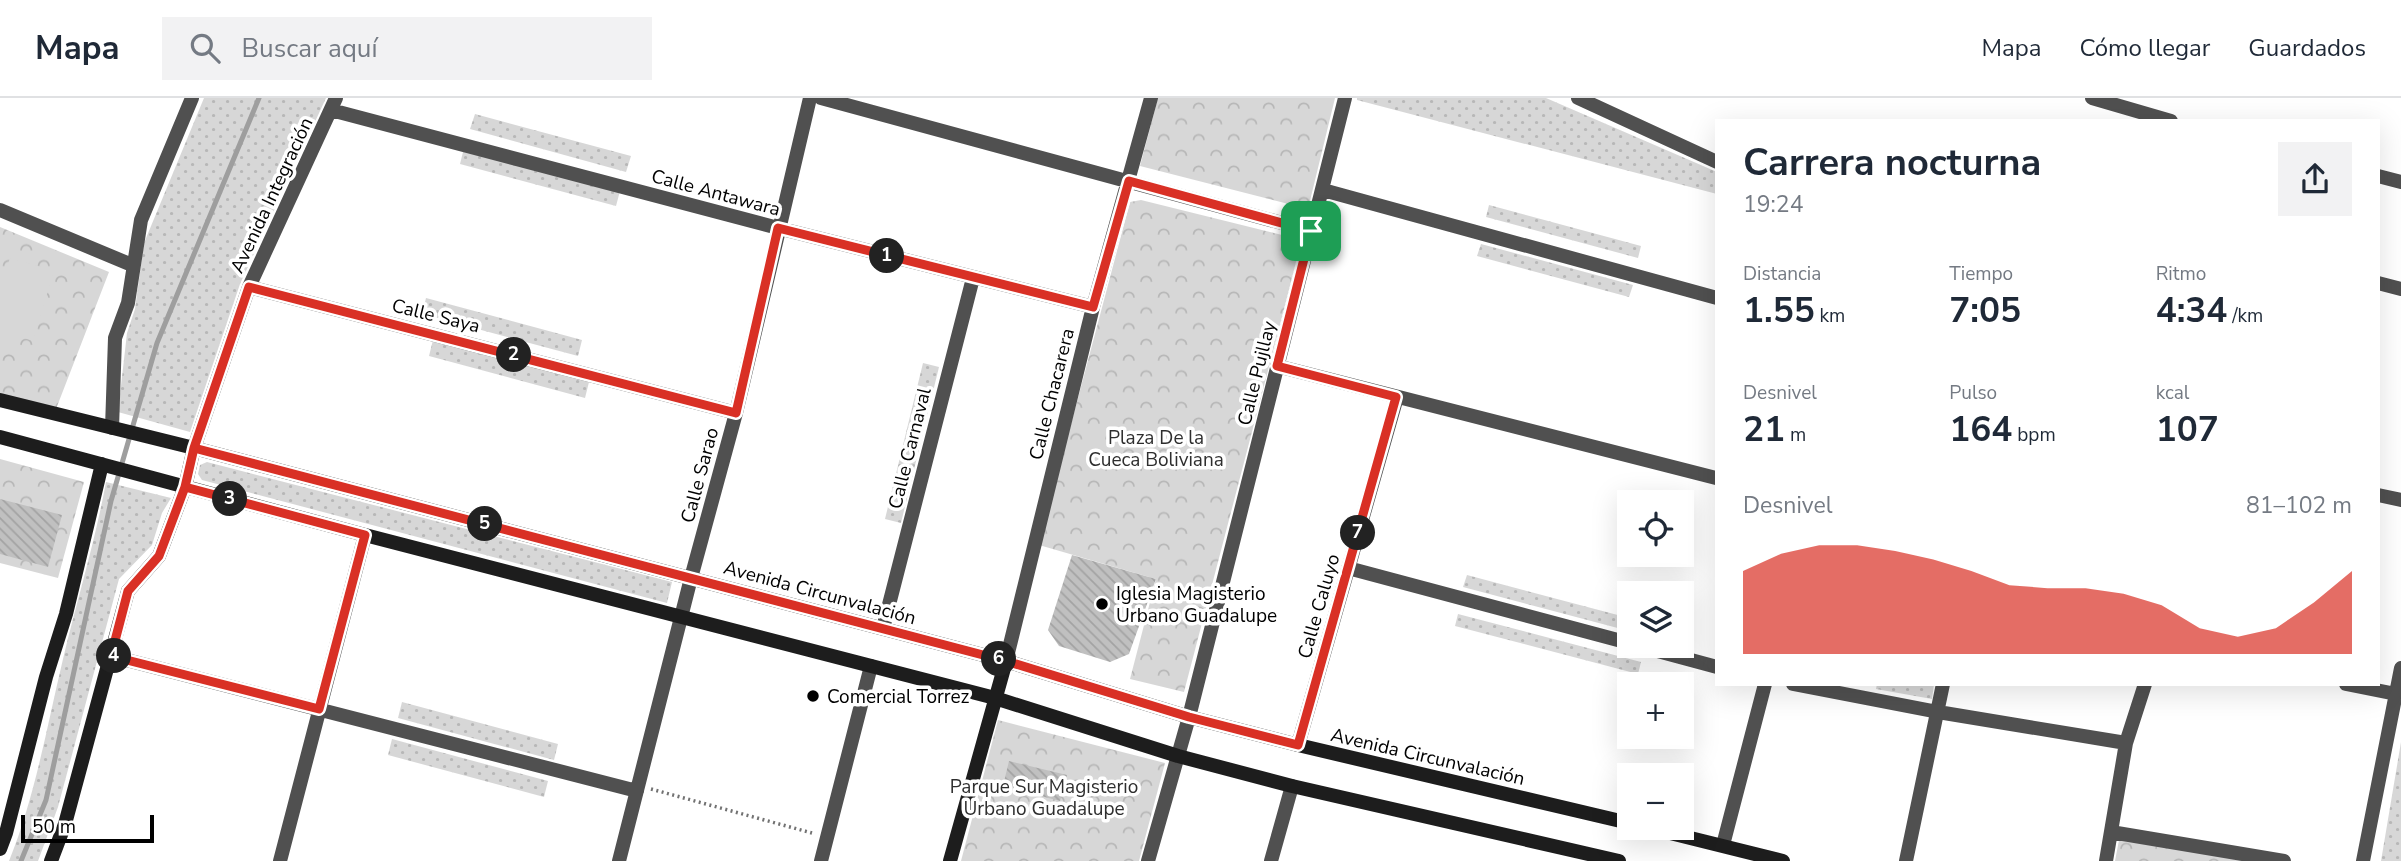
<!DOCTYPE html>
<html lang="es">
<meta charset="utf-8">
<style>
:root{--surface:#fff;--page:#f2f2f3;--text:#1f2937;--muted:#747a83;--line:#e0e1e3;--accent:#d93025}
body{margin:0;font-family:"Nunito Sans",sans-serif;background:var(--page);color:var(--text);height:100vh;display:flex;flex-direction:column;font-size:26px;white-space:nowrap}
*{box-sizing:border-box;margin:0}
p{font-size:23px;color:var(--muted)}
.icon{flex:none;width:38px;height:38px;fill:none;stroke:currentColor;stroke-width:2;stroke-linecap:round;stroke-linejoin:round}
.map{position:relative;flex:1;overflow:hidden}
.panel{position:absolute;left:1715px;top:21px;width:665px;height:567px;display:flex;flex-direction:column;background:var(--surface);border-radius:0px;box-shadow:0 7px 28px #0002}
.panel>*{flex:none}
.fabs{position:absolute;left:1617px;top:392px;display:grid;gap:14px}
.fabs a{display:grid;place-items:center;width:77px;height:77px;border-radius:0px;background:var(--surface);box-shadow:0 7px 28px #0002;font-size:35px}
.scale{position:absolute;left:21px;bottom:18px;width:133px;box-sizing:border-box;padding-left:7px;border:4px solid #000;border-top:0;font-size:19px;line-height:24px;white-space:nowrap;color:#000;-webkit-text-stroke:5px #fff;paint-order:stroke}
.pin{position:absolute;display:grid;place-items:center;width:60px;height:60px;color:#fff;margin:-30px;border-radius:14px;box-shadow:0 4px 10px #0006}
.km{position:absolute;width:35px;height:35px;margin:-18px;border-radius:50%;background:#222;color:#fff;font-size:19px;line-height:35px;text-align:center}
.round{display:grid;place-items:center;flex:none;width:74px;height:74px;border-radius:0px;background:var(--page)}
.summary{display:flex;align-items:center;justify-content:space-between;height:119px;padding:0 28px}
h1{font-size:38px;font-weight:700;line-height:52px}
.figures{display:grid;grid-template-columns:repeat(3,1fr);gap:10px;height:119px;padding:7px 28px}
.figures div{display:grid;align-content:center}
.figures b{font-size:35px;font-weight:700}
.figures small{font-size:19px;font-weight:400}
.figures p{font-size:19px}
.chart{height:196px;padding:14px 28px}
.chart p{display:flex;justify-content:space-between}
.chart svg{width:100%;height:126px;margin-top:7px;fill:var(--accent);opacity:.7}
header{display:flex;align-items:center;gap:42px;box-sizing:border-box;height:98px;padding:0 35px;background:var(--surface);border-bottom:2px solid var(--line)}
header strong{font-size:33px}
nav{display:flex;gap:38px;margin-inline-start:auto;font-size:24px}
.search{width:490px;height:63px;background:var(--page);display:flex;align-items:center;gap:18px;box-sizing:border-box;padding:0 24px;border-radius:0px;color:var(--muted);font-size:26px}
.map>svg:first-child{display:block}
</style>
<header>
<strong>Mapa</strong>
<div class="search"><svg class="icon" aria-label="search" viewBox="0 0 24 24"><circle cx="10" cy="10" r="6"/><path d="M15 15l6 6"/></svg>Buscar aquí</div>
<nav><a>Mapa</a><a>Cómo llegar</a><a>Guardados</a></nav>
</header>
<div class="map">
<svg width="2401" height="763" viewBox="0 0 2401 763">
<defs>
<pattern id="grass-dots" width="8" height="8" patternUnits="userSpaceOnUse" patternTransform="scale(1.75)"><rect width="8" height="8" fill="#d7d7d7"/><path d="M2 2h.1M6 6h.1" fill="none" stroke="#b7b7b7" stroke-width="1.8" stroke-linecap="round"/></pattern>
<pattern id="park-crowns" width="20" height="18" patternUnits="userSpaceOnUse" patternTransform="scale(1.75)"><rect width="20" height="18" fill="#d7d7d7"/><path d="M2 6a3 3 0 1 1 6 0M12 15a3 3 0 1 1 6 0" fill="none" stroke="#b7b7b7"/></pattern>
<pattern id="building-back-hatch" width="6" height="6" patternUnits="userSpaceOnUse" patternTransform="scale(1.75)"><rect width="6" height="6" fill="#c0c0c0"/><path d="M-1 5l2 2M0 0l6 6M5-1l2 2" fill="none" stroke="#a3a3a3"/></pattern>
</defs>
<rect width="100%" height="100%" fill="#fff"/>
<path fill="url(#grass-dots)" d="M204,0H326L240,186L190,334L118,314L127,235L135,211L144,145Z
M1357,0H1546L1717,74V96L1357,2Z
M475,16L631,58L626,74L470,31Z
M464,50L620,93L616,108L460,66Z
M1489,107L1641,148L1638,160L1486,119Z
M1481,146L1633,187L1629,199L1477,158Z
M426,200L582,242L578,258L422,216Z
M433,242L589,284L585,300L429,258Z
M923,265L939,269L901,425L885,421Z
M207,364L672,484L667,505L202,382L198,376L200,367Z
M106,384L171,400L162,415L152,447L119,481L58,709L38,763H9C35,699 47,628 63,561C77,502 95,444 106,384Z
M1467,477L1629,520V533L1463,489Z
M1458,516L1641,564L1638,576L1455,528Z
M1877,586H1934L1932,601L1876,591Z
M402,604L558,646L554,662L398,620Z
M392,641L548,683L544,699L388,657Z
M2401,644V763H2381Z"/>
<path fill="url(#park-crowns)" d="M1158,0H1335L1308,111L1140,68Z
M1141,102L1294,140L1300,150L1184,594L1130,581L1156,481L1039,447L1130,104Z
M0,129L109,174L56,311L0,296Z
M0,361L84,384L58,480L0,465Z
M998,622L1165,665L1139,763H961Z
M2119,742L2254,763H2115Z"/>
<path fill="#d7d7d7" d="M10,160L54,173L33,243L0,232V190Z"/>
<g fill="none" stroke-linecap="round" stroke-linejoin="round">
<path stroke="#9e9e9e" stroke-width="5" d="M21,763L46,702L111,403L157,245L259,0"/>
</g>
<path fill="url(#building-back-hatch)" d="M0,401L62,417L48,469L0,456Z
M1072,457L1156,481L1129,556L1110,564L1059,548L1048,532Z
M1009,663L1067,677L1060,703L1003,688Z"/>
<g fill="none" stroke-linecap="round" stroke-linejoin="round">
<path stroke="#727272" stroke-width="3.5" stroke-dasharray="2 3.5" stroke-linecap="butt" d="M651,691L812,735"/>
<path stroke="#505050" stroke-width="14" d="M821,0L1311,133
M1578,0L1717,64
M2092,0L2171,23
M331,12L778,130L1093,209
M2378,78L2401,84
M1323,92L1717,200
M0,112L132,167
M2378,185L2401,191
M249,189L736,315
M1277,268L1716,380
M112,330L115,240L128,205L141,122L192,0
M194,350L249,189L336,0
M2378,397L2401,402
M1348,470L1629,545
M883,530L973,180
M1639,548L1717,569
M111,558L637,693
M1006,563L1093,209L1151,0
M1793,586L1938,614L2126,645
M2346,586L2396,596
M1298,647L1397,299
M2111,734L2284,763
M1723,747L1765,586
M280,763L365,437
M619,763L691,480L736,315L810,0
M821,763L871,568
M1148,763L1189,619L1345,0
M1271,763L1292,688
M1906,763L1943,586
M2106,763L2126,645L2145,586
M2363,763L2401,570"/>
<path stroke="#1d1d1d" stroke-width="14" d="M0,302L194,350L1006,563L1189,619L1298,647L1629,725
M0,339L365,437L995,600L1178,658L1292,688L1619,763
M1650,730L1783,763
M0,751L6,735L46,579L66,516L102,366
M51,763L65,726L128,493L159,458L185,389L194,350
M950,763L1006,563"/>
</g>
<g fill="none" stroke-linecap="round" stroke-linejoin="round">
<defs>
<path id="route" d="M1311,133L1129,83L1093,209L778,130L736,315L249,189L194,350L185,389L365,437L319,611L111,558L128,493L159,458L185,389L194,350L1006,563L1189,619L1298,647L1396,299L1277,268L1311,133"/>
</defs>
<use href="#route" stroke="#fff" stroke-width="14"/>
<use href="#route" stroke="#d93025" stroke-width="9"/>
</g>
<g fill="#000" stroke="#fff" stroke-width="2.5">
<circle cx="1102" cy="506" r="7"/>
<circle cx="813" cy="598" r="7"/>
</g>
<g text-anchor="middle" stroke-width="7" stroke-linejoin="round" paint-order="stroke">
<g font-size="19" fill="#000" stroke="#fff">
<text transform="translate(716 94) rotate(15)" y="7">Calle Antawara</text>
<text transform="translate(271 97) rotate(-65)" y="7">Avenida Integración</text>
<text transform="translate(436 217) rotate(14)" y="7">Calle Saya</text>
<text transform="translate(1256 275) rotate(-76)" y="7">Calle Pujllay</text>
<text transform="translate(1051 296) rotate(-76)" y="7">Calle Chacarera</text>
<text transform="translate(909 350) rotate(-76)" y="7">Calle Carnaval</text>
<text transform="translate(699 377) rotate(-75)" y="7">Calle Sarao</text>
<text transform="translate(820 494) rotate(15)" y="7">Avenida Circunvalación</text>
<text transform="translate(1318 508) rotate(-74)" y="7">Calle Caluyo</text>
<text transform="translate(1428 658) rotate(13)" y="7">Avenida Circunvalación</text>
</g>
<g font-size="19" fill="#2e2e2e" stroke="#fff">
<text x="1156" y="346">Plaza De la<tspan x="1156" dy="22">Cueca Boliviana</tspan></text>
<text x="1044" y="695">Parque Sur Magisterio<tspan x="1044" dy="22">Urbano Guadalupe</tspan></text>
</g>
<g font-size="19" fill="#000" stroke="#fff" text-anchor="start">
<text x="1116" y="502">Iglesia Magisterio<tspan x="1116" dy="22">Urbano Guadalupe</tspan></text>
<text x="827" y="605">Comercial Torrez</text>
</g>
</g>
</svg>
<div class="fabs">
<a><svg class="icon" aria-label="locate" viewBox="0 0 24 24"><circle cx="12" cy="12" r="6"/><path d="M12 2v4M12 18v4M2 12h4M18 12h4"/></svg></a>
<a><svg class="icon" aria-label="layers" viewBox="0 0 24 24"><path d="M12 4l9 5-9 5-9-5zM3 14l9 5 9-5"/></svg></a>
<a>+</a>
<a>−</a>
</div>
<div class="scale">50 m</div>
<div class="pin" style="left:1311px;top:133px;background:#1e9e55"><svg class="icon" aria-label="arrive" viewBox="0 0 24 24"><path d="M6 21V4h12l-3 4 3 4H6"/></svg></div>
<b class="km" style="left:887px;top:158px">1</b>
<b class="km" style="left:514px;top:257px">2</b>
<b class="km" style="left:230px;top:401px">3</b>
<b class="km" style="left:114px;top:558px">4</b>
<b class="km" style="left:485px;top:426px">5</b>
<b class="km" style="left:999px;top:561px">6</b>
<b class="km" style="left:1358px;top:435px">7</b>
<section class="panel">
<div class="summary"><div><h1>Carrera nocturna</h1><p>19:24</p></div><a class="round"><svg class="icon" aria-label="share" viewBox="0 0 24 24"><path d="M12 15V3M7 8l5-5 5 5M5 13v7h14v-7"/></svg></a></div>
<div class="figures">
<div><p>Distancia</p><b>1.55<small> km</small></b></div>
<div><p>Tiempo</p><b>7:05</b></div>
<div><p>Ritmo</p><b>4:34<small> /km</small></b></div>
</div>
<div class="figures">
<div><p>Desnivel</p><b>21<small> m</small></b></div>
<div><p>Pulso</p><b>164<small> bpm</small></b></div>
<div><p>kcal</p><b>107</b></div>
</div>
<div class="chart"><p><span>Desnivel</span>81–102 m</p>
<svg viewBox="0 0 160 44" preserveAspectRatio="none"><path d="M0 44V15L10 9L20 6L30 6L40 8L50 11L60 15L70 20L80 21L90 21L100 23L110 27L120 35L130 38L140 35L150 26L160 15V44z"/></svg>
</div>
</section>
</div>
